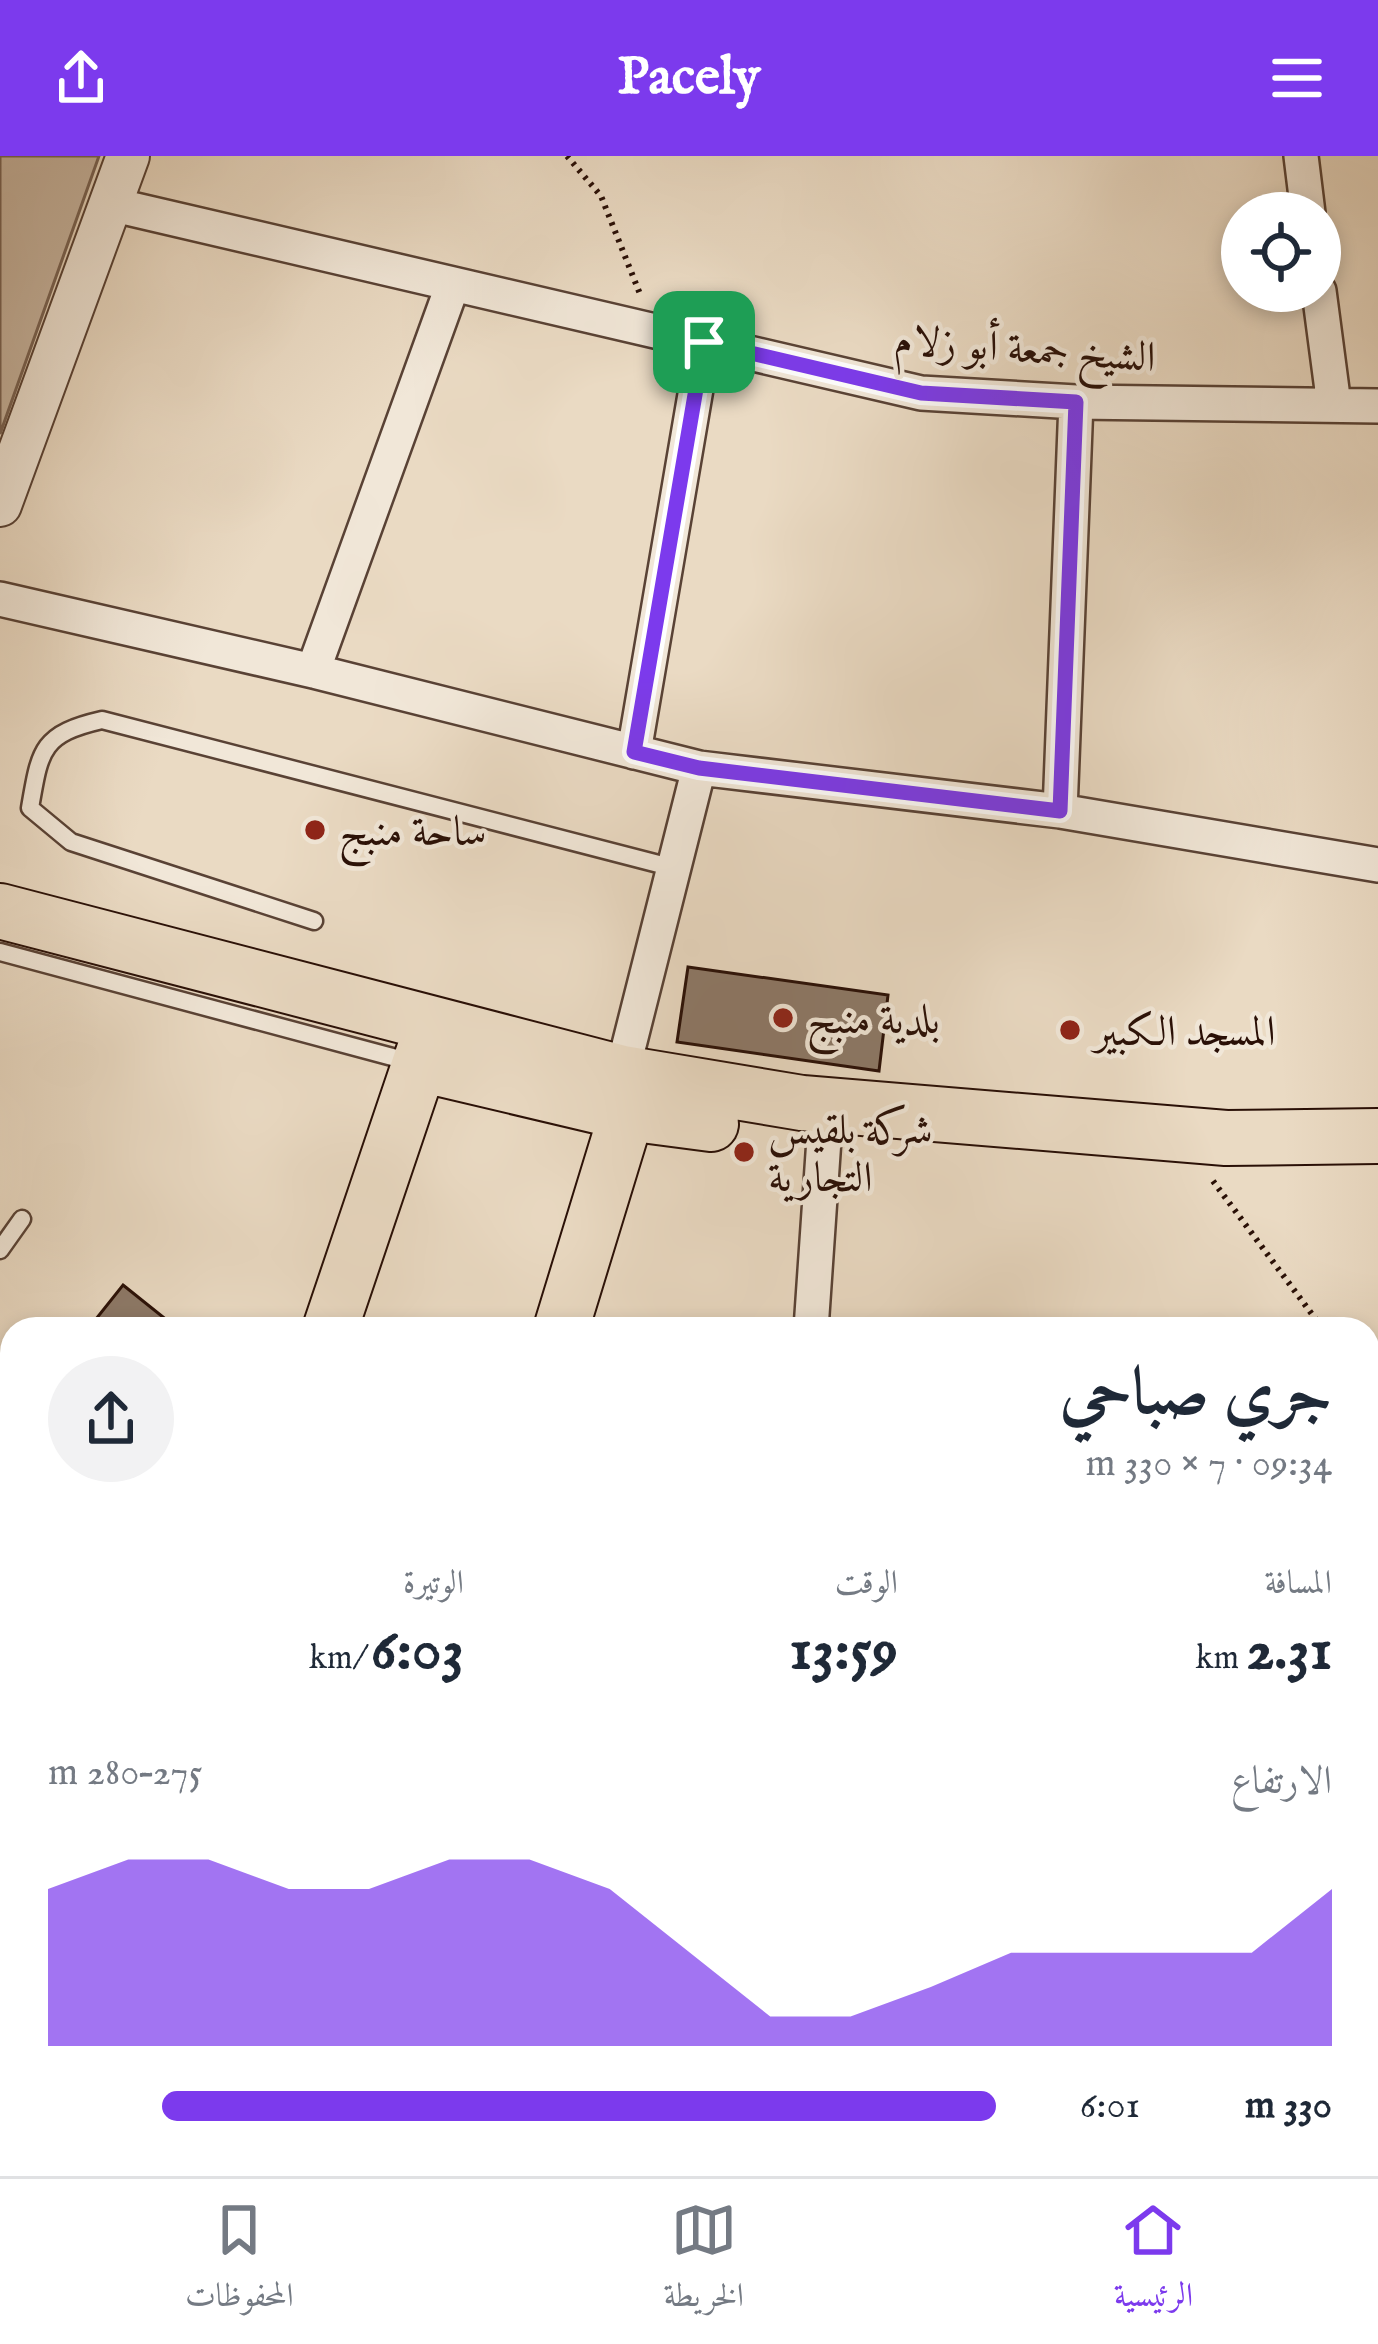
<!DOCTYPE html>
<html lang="ar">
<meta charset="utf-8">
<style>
:root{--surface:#fff;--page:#f2f2f3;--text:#1f2937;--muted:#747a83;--line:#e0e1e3;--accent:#7c3aed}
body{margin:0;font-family:"IM FELL English",Amiri,serif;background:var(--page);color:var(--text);direction:rtl;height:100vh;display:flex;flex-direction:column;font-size:45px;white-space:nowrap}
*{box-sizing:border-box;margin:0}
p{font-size:39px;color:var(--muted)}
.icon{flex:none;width:66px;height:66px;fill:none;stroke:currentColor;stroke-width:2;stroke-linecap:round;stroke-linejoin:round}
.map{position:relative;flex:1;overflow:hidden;direction:ltr}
.sheet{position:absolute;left:0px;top:1161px;width:1380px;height:861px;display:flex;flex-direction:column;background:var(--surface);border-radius:36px 36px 0 0;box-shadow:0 6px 18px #0003;direction:rtl}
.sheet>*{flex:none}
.buttons{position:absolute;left:1221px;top:36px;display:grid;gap:24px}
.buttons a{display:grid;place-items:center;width:120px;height:120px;border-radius:50%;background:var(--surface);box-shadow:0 6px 18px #0003;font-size:60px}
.pin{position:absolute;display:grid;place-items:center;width:102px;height:102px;color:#fff;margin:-51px;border-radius:24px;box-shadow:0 6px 18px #0006}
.round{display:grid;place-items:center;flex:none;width:126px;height:126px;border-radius:63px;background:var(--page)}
.head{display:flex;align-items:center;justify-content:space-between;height:204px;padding:0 48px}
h1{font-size:66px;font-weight:800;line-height:90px}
.stats{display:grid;grid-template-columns:repeat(3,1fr);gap:18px;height:204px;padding:12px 48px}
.stats div{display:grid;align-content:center}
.stats b{font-size:60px;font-weight:800}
.stats small{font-size:33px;font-weight:400}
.stats p{font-size:33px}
.chart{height:336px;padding:24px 48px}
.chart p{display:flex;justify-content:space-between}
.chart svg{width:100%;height:216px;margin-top:12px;fill:var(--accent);opacity:.7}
ul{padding:0 48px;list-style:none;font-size:39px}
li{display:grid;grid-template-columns:192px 144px 1fr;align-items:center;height:90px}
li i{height:30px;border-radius:15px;background:var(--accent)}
header{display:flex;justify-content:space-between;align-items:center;height:156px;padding:0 48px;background:var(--accent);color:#fff;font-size:54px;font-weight:800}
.tab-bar{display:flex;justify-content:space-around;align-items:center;height:168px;border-top:3px solid var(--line);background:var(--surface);font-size:33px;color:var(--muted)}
.tab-bar a{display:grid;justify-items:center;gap:6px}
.tab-bar .current{color:var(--accent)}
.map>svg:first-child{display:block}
</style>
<header><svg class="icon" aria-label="menu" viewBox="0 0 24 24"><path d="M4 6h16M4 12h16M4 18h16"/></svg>Pacely<svg class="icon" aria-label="share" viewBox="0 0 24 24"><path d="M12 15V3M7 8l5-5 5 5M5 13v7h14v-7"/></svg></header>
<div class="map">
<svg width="1378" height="2020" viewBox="0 0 1378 2020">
<rect width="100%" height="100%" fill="#eadac3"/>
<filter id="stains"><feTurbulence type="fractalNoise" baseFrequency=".00167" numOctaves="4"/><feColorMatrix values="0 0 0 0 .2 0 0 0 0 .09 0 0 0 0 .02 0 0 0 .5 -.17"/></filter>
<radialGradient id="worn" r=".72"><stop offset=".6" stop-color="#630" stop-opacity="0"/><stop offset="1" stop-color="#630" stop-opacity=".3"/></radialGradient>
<path fill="#c9b7a3" stroke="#796354" stroke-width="3" d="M0,0H99L0,278Z
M689,2010H786L799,2020H687Z"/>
<path fill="#8d7968" stroke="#290f06" stroke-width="3" d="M688,811L888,839L879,915L677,886Z
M123,1129L178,1173H88Z"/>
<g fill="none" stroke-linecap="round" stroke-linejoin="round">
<defs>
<path id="service" d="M314,765L71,686L30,652C40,594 41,578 102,564L674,712
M0,796L411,906
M0,1094L22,1063"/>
<path id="minor" d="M1301,0L1308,57
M110,48L921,237L1076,246L1378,250
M1319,135L1334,249
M0,443L313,515L699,612L1060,655L1378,709
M313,515L453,128
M634,596L704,186
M1060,655L1076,246
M622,917L699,612
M811,1173L824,983
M1368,1839L1378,1831
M1368,1970L1378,1974
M0,1975L12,1984
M44,2010L57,2020
M858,2010L872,2020
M963,2020L967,2010
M1130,2020L1144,2010"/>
<path id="tertiary" d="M0,349L128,0"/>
<path id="primary" d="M0,755L622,917L802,947L1226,982L1378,980
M420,908L627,957L711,968
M330,1173L431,874
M561,1173L627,957
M0,1352L12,1362
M0,1690L12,1676
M557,2010L566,2020"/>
</defs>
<use href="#service" stroke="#594235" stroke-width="21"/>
<use href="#minor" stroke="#594235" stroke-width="38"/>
<use href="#tertiary" stroke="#594235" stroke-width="46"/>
<use href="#primary" stroke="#290f06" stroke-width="58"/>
<path stroke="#290f06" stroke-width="6" stroke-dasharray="3 6" stroke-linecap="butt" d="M567,0L601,40L640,138
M1213,1025L1323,1173
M1368,1234L1378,1248
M1368,1531L1378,1523"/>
<use href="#service" stroke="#f1e7d8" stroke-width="16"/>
<use href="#minor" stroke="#f1e7d8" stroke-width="33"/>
<use href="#tertiary" stroke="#f1e7d8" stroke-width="42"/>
<use href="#primary" stroke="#eadac3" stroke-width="54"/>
</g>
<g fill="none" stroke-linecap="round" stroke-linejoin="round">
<defs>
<path id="route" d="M704,186L921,237L1076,246L1060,655L699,612L634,596Z"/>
</defs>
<use href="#route" stroke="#fff" stroke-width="24"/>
<use href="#route" stroke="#7c3aed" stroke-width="15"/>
</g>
<g fill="#8f2418" stroke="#f1e7d8" stroke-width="4.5">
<circle cx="315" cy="674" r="12"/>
<circle cx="783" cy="862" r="12"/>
<circle cx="1070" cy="874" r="12"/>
<circle cx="744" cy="996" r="12"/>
</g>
<g text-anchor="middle" stroke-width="9" stroke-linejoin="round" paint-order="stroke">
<g font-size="42" fill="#290f06" stroke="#f1e7d8">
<text transform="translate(1025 191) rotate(4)" y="15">الشيخ جمعة أبو زلام</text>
</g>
<g font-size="42" fill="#290f06" stroke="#f1e7d8" text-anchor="start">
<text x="339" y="689">ساحة منبج</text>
<text x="807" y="877">بلدية منبج</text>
<text x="1094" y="889">المسجد الكبير</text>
<text x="768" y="987">شركة بلقيس<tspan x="768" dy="48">التجارية</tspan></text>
</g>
</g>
<rect width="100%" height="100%" filter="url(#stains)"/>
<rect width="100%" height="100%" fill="url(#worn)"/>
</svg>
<div class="buttons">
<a><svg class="icon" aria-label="locate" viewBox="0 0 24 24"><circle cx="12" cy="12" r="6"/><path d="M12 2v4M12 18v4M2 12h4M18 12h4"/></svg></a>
</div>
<div class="pin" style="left:704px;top:186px;background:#1e9e55"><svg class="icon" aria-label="arrive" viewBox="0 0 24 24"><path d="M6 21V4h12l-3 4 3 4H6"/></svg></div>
<section class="sheet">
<div class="head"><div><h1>جري صباحي</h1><p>09:34 · 7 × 330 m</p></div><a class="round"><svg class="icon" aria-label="share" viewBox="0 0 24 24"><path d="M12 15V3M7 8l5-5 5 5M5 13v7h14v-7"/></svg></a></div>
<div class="stats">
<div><p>المسافة</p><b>2.31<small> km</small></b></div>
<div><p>الوقت</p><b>13:59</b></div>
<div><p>الوتيرة</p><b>6:03<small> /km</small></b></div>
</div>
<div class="chart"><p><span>الارتفاع</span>275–280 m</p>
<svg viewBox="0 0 160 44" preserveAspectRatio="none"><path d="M0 44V12L10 6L20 6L30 12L40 12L50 6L60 6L70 12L80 25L90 38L100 38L110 32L120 25L130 25L140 25L150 25L160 12V44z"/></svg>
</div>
<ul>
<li><b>330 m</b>6:01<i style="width:88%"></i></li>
</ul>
</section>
</div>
<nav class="tab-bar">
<a class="current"><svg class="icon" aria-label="home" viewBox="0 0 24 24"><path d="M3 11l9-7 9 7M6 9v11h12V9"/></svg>الرئيسية</a>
<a><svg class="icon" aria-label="map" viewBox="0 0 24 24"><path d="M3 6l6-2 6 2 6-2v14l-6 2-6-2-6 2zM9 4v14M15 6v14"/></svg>الخريطة</a>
<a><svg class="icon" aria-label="saved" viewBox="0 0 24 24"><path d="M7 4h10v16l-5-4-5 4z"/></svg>المحفوظات</a>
</nav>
